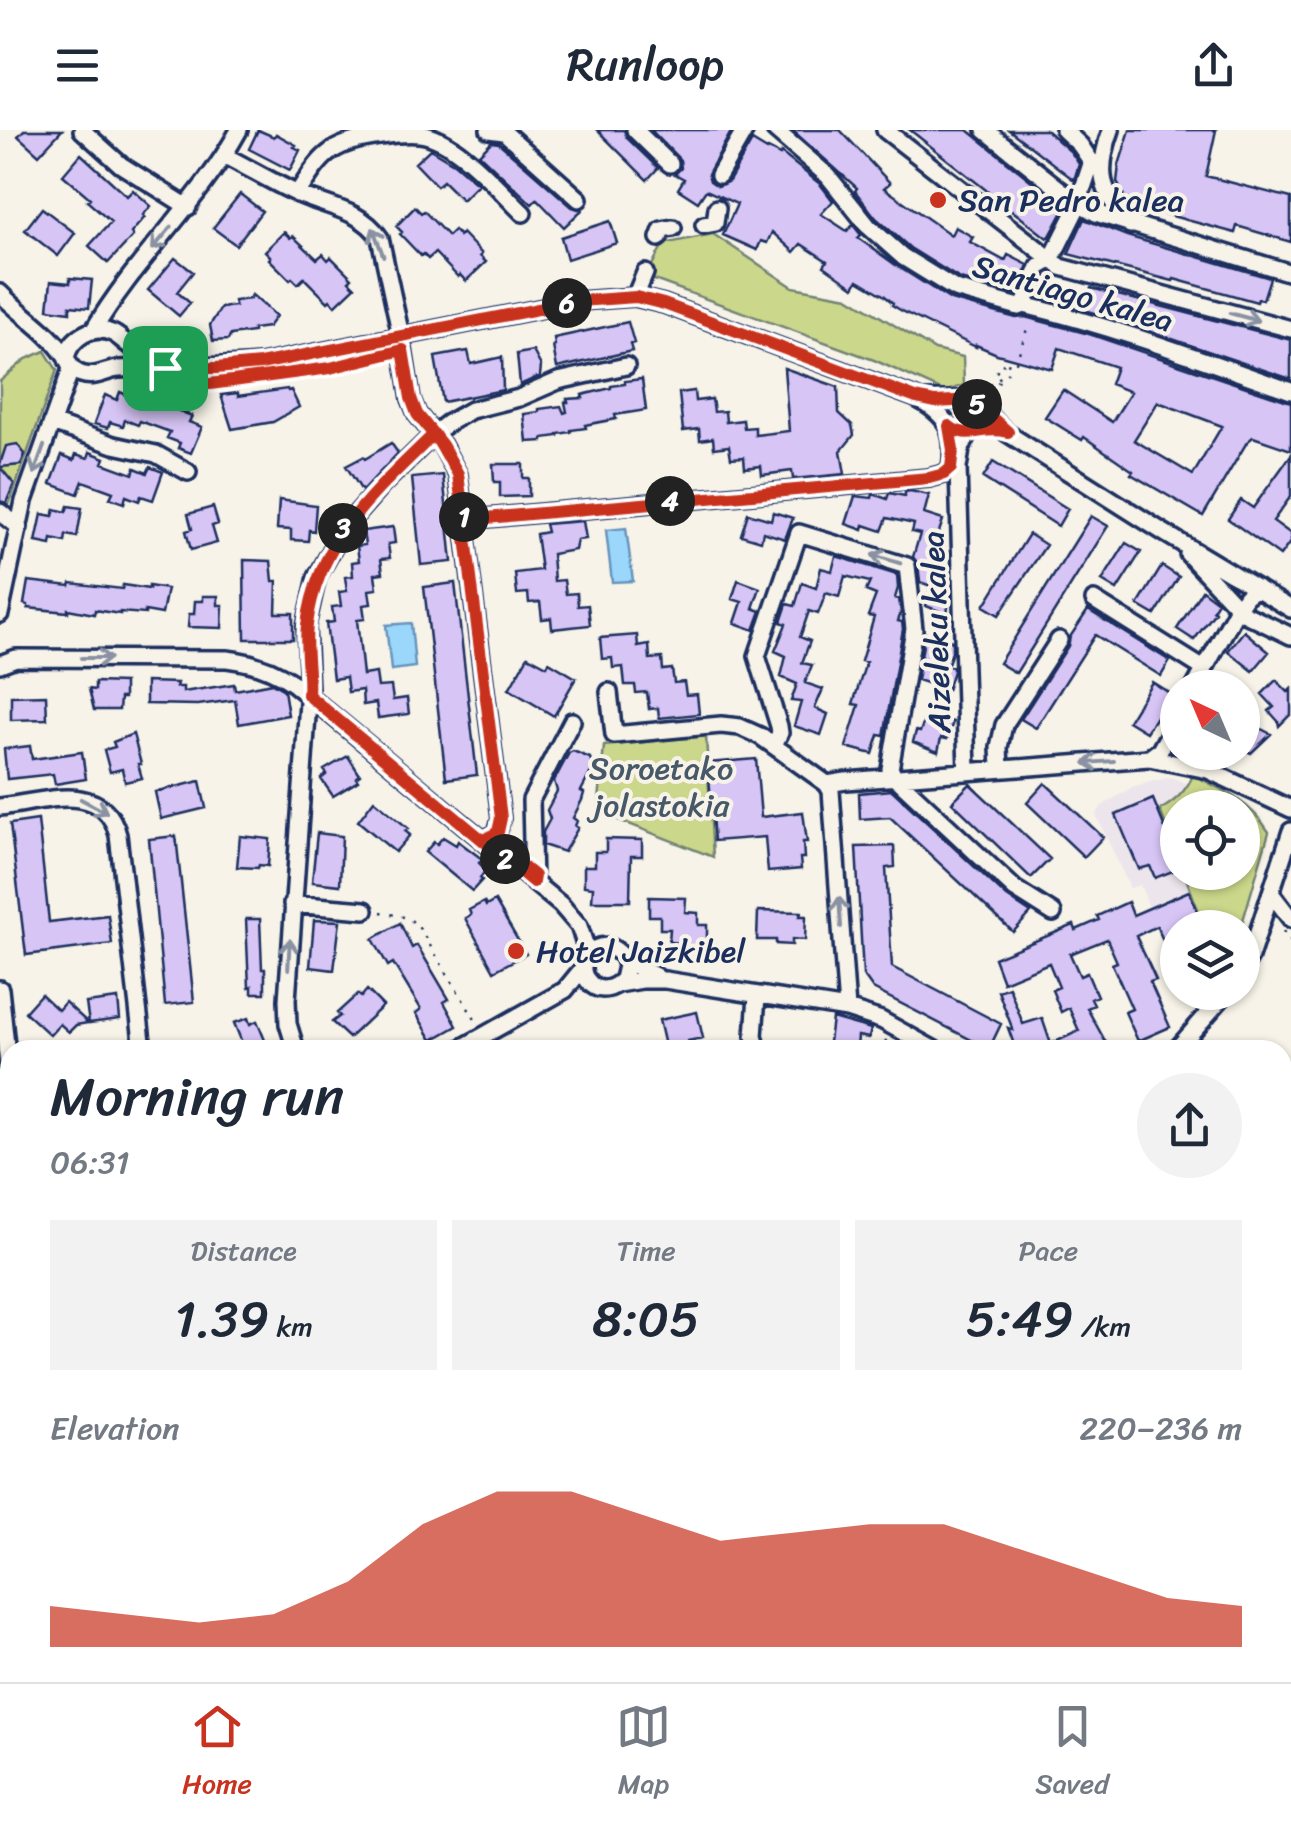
<!DOCTYPE html>
<meta charset="utf-8">
<style>
:root{--surface:#fff;--page:#f2f2f3;--text:#1f2937;--muted:#747a83;--line:#e0e1e3;--accent:#c8321e}
body{margin:0;font-family:Sriracha,sans-serif;background:var(--page);color:var(--text);height:100vh;display:flex;flex-direction:column;font-size:38px;white-space:nowrap}
*{box-sizing:border-box;margin:0}
p{font-size:32px;color:var(--muted)}
.icon{flex:none;width:55px;height:55px;fill:none;stroke:currentColor;stroke-width:2;stroke-linecap:round;stroke-linejoin:round}
.map{position:relative;flex:1;overflow:hidden}
.drawer{position:absolute;left:0px;top:910px;width:1292px;height:642px;display:flex;flex-direction:column;background:var(--surface);border-radius:30px 30px 0 0;box-shadow:0 2px 8px #0004}
.drawer>*{flex:none}
.needle{width:65px;rotate:316deg}
.tools{position:absolute;left:1160px;top:540px;display:grid;gap:20px}
.tools a{display:grid;place-items:center;width:100px;height:100px;border-radius:50%;background:var(--surface);box-shadow:0 2px 8px #0004;font-size:50px}
.pin{position:absolute;display:grid;place-items:center;width:85px;height:85px;color:#fff;margin:-42px;border-radius:20px;box-shadow:0 5px 15px #0006}
.km{position:absolute;width:50px;height:50px;margin:-25px;border-radius:50%;background:#222;color:#fff;font-size:28px;line-height:50px;text-align:center}
.round{display:grid;place-items:center;flex:none;width:105px;height:105px;border-radius:52px;background:var(--page)}
.overview{display:flex;align-items:center;justify-content:space-between;height:170px;padding:0 50px}
h1{font-size:55px;font-weight:600;line-height:75px}
.metrics{display:grid;grid-template-columns:repeat(3,1fr);gap:15px;height:170px;padding:10px 50px}
.metrics div{display:grid;align-content:center;border-radius:0px;background:var(--page);text-align:center}
.metrics b{font-size:50px;font-weight:600}
.metrics small{font-size:28px;font-weight:400}
.metrics p{font-size:28px}
.chart{height:280px;padding:20px 50px}
.chart p{display:flex;justify-content:space-between}
.chart svg{width:100%;height:180px;margin-top:10px;fill:var(--accent);opacity:.7}
header{display:flex;justify-content:space-between;align-items:center;height:130px;padding:0 50px;background:var(--surface);font-size:45px;font-weight:600}
.tabs{display:flex;justify-content:space-around;align-items:center;height:140px;border-top:2px solid var(--line);background:var(--surface);font-size:28px;color:var(--muted)}
.tabs a{display:grid;justify-items:center;gap:5px}
.tabs .selected{color:var(--accent)}
.map>svg:first-child{display:block}
</style>
<header><svg class="icon" aria-label="menu" viewBox="0 0 24 24"><path d="M4 6h16M4 12h16M4 18h16"/></svg>Runloop<svg class="icon" aria-label="share" viewBox="0 0 24 24"><path d="M12 15V3M7 8l5-5 5 5M5 13v7h14v-7"/></svg></header>
<div class="map">
<svg width="1291" height="1552" viewBox="0 0 1291 1552">
<rect width="100%" height="100%" fill="#f7f3e8"/>
<filter id="ink" filterUnits="userSpaceOnUse"><feTurbulence type="fractalNoise" baseFrequency=".01" numOctaves="2"/><feDisplacementMap in="SourceGraphic" scale="20" xChannelSelector="R" yChannelSelector="G"/><feConvolveMatrix kernelMatrix="1 2 1 2 8 2 1 2 1" color-interpolation-filters="sRGB"/></filter>
<g filter="url(#ink)">
<path fill="#ede5ec" d="M1171,647L1189,655L1176,671L1178,742L1185,743L1204,796L1178,798L1164,813L1140,755L1130,758L1096,685L1102,676L1134,656Z
M1291,1463V1552H1042L1050,1542H1282L1283,1465Z"/>
<path fill="#cbd78a" stroke="#738374" stroke-width="2.5" d="M713,104L793,157L848,167L935,220L963,227L964,255L945,262L874,230L646,147L663,114Z
M45,221L57,240L5,386L0,382V251L26,229Z
M706,606L713,727L598,682L604,616Z
M1193,645C1224,660 1251,673 1269,702L1241,797H1200L1204,795L1184,743L1242,742V678H1178L1177,726L1160,680C1176,671 1186,661 1193,645Z
M0,1285L4,1286L10,1297V1542H509L554,1552H0Z"/>
<path fill="#9ad7fb" stroke="#6794bc" stroke-width="2.5" d="M626,398L633,451L612,452L606,400Z
M411,493L415,537L391,540L386,495Z"/>
<path fill="#d7c5f6" stroke="#1b2f5e" stroke-width="2.5" fill-rule="evenodd" d="M24,0H62L39,25L18,6Z
M258,0L274,7L276,4L296,15L294,17L300,20L290,40L249,19Z
M597,0H624L627,8L658,38L647,50Z
M651,0H732L708,44L710,51L718,56L729,51L752,11L767,20L768,19L780,25L781,23L820,54L833,71L821,84L847,101L853,95L861,105L858,108L897,136L951,170L1016,188L1025,187L1089,204L1291,272V320L1253,307L1247,312L1203,386L1131,344L1133,341L1084,307L1082,310L1045,287L1063,260L1112,292L1131,262L1110,254L1116,237L1059,218L1052,239L997,224L976,215V217L902,181L892,175L893,173L885,166L858,150L854,157L824,136L827,131L801,114L794,122L772,102L767,113L761,111L757,120L723,105L737,74L706,60L698,72L678,59L684,49L675,44L681,38L680,30ZM1158,272L1222,296L1193,345L1134,310Z
M792,0H840L890,53L884,58L951,105L955,97L973,107L970,112L1005,131L1008,125L1028,135L1016,164L960,149L910,118L876,88L855,61L857,58Z
M910,0H968L1065,78L1050,106L1047,108Z
M1009,0H1046L1071,22L1079,34L1074,50Z
M1130,0H1216L1206,46L1291,68V112L1237,96L1235,103L1135,76L1124,66L1117,52L1119,35Z
M491,12L499,13L572,77L582,80L564,97L537,69L532,74L479,24Z
M430,19L455,34L478,54L462,70L443,51L437,56L415,33Z
M81,24L127,66L133,60L151,76L143,85L145,87L131,103L133,106L108,133L89,116L111,92L87,71L90,68L63,45Z
M240,64L262,81L236,115L213,98Z
M415,77L421,83L424,81L448,106L454,100L459,106L462,103L482,124L480,126L486,132L466,151L460,145L458,147L435,123L428,129L423,124L421,126L400,104L402,102L396,96Z
M42,78L75,103L58,126L25,100Z
M1084,89L1127,106L1270,148L1263,170L1258,169L1257,172L1174,149L1173,151L1068,124Z
M610,91L617,113L567,129L561,107Z
M284,102L290,108L293,106L317,129L323,124L328,130L331,127L352,148L349,151L355,157L335,176L330,170L328,172L304,148L298,154L292,148L290,150L269,129L271,127L265,121Z
M175,128L193,142L177,162L190,173L179,186L148,160Z
M70,148L92,150L89,178L70,176V182L48,179L51,151L70,153Z
M1091,158L1291,210V249L1085,180Z
M252,165L276,186L268,197L253,199V202L231,205L228,210L213,211L210,195L221,178L235,176L234,171L250,169Z
M628,192L634,213L630,214L632,221L557,238L553,216H555L554,208Z
M468,221L471,234L502,227L503,260L443,272L435,227Z
M533,221L541,236L540,246L520,255L517,224Z
M784,238L838,257L839,283L852,295L854,305L841,321L845,344L793,349L792,341L762,345L761,336L745,338L744,327L731,328L729,316L714,318L713,308L700,310L699,299L683,301L679,263L694,261L695,271L712,269L714,282L725,281L726,292L743,290L744,298L755,297V305L789,301Z
M642,249L646,280L615,285L616,289L585,295L586,298L571,300V302L558,304V306L543,308V311L527,312L524,284L539,282V279L561,276L564,283L567,282L565,272H568L567,269L583,268L582,265L611,258V256L625,254V251Z
M287,259L288,261L291,260L299,277L273,292L232,299L221,265L238,263V266Z
M120,262L132,267L133,263L166,275L169,270L182,275L179,281L192,286L189,292L202,297L191,323L178,318L180,313L167,308L170,302L140,291L138,295L125,290L123,296L110,292L108,298L94,294L105,265L117,270Z
M391,313L398,323L362,361L346,336L363,327L365,329Z
M17,314L25,324L21,335L0,337L14,354L6,373L0,371V334L6,316Z
M90,322L105,328L103,333L133,344L135,338L147,343L150,337L163,342L153,370L141,366L139,371L126,366L124,373L110,368L113,362L83,351L78,364L51,354L62,325L74,330L76,324L88,328Z
M1291,325V366L1273,391L1291,404V411L1280,426L1228,389L1241,370L1253,378Z
M993,332L1068,379L1058,396L983,348Z
M493,334H523V348H529V366L500,367V352H494Z
M443,345L452,432L421,435L412,348Z
M910,361L929,365L924,384L943,390L935,414L944,417L938,435L950,439L944,461L950,463L947,484L926,476L931,456L920,452L918,434L913,427L920,404L912,402L914,394L887,388L882,401L864,395L863,400L846,394L855,366L872,368L873,364L887,369L889,363L905,366V362Z
M279,370L316,375L314,401L309,400L308,411L291,410V400L277,399Z
M68,376L82,378L77,407L66,405L65,412L52,409L51,415L36,412L42,384L53,386L55,379L66,382Z
M213,377L218,394L212,396L217,413L191,420L186,401L192,399L188,384Z
M773,382L793,388L785,409L763,402L761,411L741,405L748,383L771,390Z
M1091,386L1108,396L1016,543L999,533Z
M583,391L586,409L577,410L575,420L552,424L554,451L564,450L566,464L577,463L578,476L588,475L590,495L552,499L551,488L542,489L540,472L529,473L528,463L517,464L515,443L541,440L536,404L547,402L545,394Z
M393,397L395,413L388,414L390,428L381,429L383,443L375,444L377,459L369,460L371,474L363,475L365,489L357,490L363,545L376,543L378,557L391,556L393,570L407,568L409,584L378,588L376,573L363,575L362,560L348,562L346,547L333,549L326,493L334,492L332,477L341,476L339,462L347,461L345,447L353,446L352,432L359,431L357,416L365,415L363,401Z
M1029,404L1046,415L999,485L984,476Z
M1126,413L1141,422L1117,460L1102,451Z
M836,426L897,445L898,458L895,468L899,469L901,482L898,491L902,492L903,499L884,606L879,605L873,624L846,617L859,575L853,574L866,532L861,531L874,487L868,486L876,465L866,461L870,452L845,446L839,467L826,463L818,484L809,481L800,507L810,511L802,533L812,535L805,553L823,559L815,578L828,584L821,605L794,596L801,572L791,571L797,554L781,547L786,526L775,521L786,494L781,492L787,474L795,476L802,453L816,458L821,438L832,441Z
M244,430L271,431L273,451H277L276,483H293V509H245Z
M1162,436L1179,447L1155,485L1138,475Z
M738,450L760,458L753,478L761,481L754,500L735,493L742,472L732,469Z
M28,451L70,456L71,453L122,459L123,455L149,459V456L167,459L162,484L145,481V484L120,482V484L95,480L94,484L68,479V482L28,478V475L24,474Z
M455,453L477,645L446,649L424,457Z
M1202,460L1218,472L1213,480L1215,482L1194,510L1177,499Z
M203,466H218V475H223L222,498L188,497L189,484H194L195,471H203Z
M1088,480L1170,531L1161,546L1095,505L1036,598L1021,589L1068,516L1070,507Z
M1244,501L1269,522L1253,541L1228,521Z
M925,503L952,511V522L947,536L953,537V541L947,560L917,550Z
M637,505L638,517L649,515L650,529L662,528L663,540L672,539L674,553L684,552L686,565L697,564L699,584L659,588L658,578L649,579L647,562L636,563L635,555H625L623,537L613,538L612,528L602,529L600,508Z
M528,526L547,536L549,532L576,548L554,586L509,559Z
M1276,550L1288,562L1291,559V584L1279,596L1278,591L1269,581L1274,577L1262,564Z
M95,552L124,553V568H120L119,580H94L89,559L95,560Z
M146,552L177,553L176,557H183V562L234,554L235,560L272,553L284,560L288,585L239,594L235,570L198,575L146,574Z
M1152,552L1171,564L1146,602L1128,591Z
M46,565L47,589L11,590V566Z
M927,583L953,592L947,609L941,608L938,622L913,612L916,601L920,602Z
M1242,589L1271,604L1251,623L1242,619Z
M133,604L141,634H138L142,648L125,652L122,639L110,642L104,620L115,617L113,612Z
M30,616L32,629L82,622L86,649L55,654L53,644L7,649L4,619Z
M573,621L590,628L593,638L581,661L584,663L582,670L573,688L577,691L575,696L578,698L564,722L543,715V702L550,689L547,680L557,661L554,651L569,623Z
M348,626L360,645L356,648L358,651L333,666L321,649L327,644L324,640Z
M756,629L761,687L803,682L807,712H803L804,728H800L801,739L768,742L765,707L714,711L708,633Z
M200,651L206,678L161,689L155,662Z
M1045,653L1103,707L1084,727L1027,673Z
M970,654L1050,729L1031,748L952,672Z
M892,660L1007,767L1031,783L1013,802L890,687L860,689L859,663Z
M1153,669L1176,725L1174,726L1178,734V739L1155,748L1150,736L1139,739L1116,685Z
M374,670L408,698L405,701L410,705L395,722L358,691Z
M38,690L49,792L108,785L112,814L26,825L10,694Z
M317,703L342,706L340,755L312,752Z
M176,706L194,872L165,875L149,709Z
M240,706L270,709L268,736L259,735L258,738L237,737Z
M443,707L456,715L458,711L482,729L479,733L486,740L480,748L482,750L472,761L425,722L434,712L437,714Z
M606,709L642,710V726H631L630,771H592L593,757L584,756V736H595V722H606Z
M894,716L895,737L886,738L892,837L1001,894L989,919L873,859L863,845L856,717Z
M1189,761L1205,798H1178V807L1164,813L1157,796L1136,806L1156,850L1150,852L1170,897L1138,911L1125,882L1132,879L1112,834L1117,832L1107,809L1070,824L1080,846L1087,843L1097,866L1091,869L1094,875L1087,878L1110,920H1016L1008,898L1013,900L998,861L1009,857L1023,894L1042,888L1051,914L1079,901L1069,878L1061,882L1052,860L1059,857L1049,833L1003,852L994,828L1074,795L1076,800L1099,790L1097,786L1128,772L1133,785Z
M649,767L686,768L685,782L698,783V795H707V811H714L713,829L679,827V813L669,812L670,799H660V786H649Z
M495,771L526,824L494,841L465,788L471,785L469,780L484,772L486,776Z
M758,781L801,782L800,786H806L805,810L792,809V815L776,814V810H757Z
M246,789H260L262,839H265V863H252V856L249,857Z
M314,790L340,791L334,840L310,837Z
M400,793L412,818L417,815L449,869L444,872L457,896L432,910L416,883L421,879L393,833L388,836L373,809Z
M367,860L383,876L349,908L332,892L340,886L337,883L358,864L361,867Z
M41,864L58,880L65,872L88,893L76,895L69,902L60,894L50,905L25,882Z
M118,869L120,889L89,893L86,873Z
M697,882L703,908L688,911L690,919L666,920L659,890Z
M248,888L250,894L257,891L269,920H245L234,893Z
M832,888L871,899L869,908L858,906L857,918L853,917V920H828Z"/>
<g fill="none" stroke-linecap="round" stroke-linejoin="round">
<defs>
<path id="minor" d="M82,0L121,35L188,77
M489,0L504,2L579,69
M635,0L670,34
M775,0L828,46L868,96L903,127L955,159L1019,177L1024,175C1115,197 1203,230 1291,261
M885,0L1061,137L1291,199
M985,0L1072,69L1096,83L1291,143
M1064,0L1080,15L1095,37
M1111,0C1096,42 1100,61 1130,95
M225,26C249,38 272,52 296,63C326,77 361,79 380,108L401,206L411,269L417,284L442,315L458,345L501,688L497,703L483,710
M719,45L745,0
M297,64C321,27 328,14 374,7C389,5 404,2 420,4C457,9 497,58 523,83
M704,95L715,93L717,78
M659,108L662,100L673,98
M0,163C21,185 50,202 66,227
M635,167L645,143
M1024,175L1039,137L1051,130L1075,82L1092,31
M93,201C135,129 199,73 239,0
M178,237C162,232 147,225 132,217C124,213 120,206 112,203C92,194 71,208 66,227C69,235 72,241 81,244C95,249 106,240 119,239C166,236 213,238 260,234L579,171L635,167L664,174L916,268C949,286 956,301 951,338L944,344L929,348L464,390
M925,270H972L1007,303L1163,402L1291,479
M52,293L114,315L156,324L188,342
M0,382L19,397
M1188,424L1243,483L1291,506
M1094,470L1204,539
M0,484L24,371L71,239
M0,534L16,528L227,529C252,532 273,539 293,553L561,775L579,796L588,823
M1194,558L1238,478L1246,466L1257,458
M609,562L614,605L721,595L740,597L760,606L827,654L846,651L1149,628L1208,640L1291,679
M774,615L780,603L779,596L757,526L799,403L907,436L914,499L890,639L895,647L1015,759L1053,783
M1149,628L1160,620L1178,588
M1000,639L999,617L1004,595L1059,510
M967,642L958,338L961,319L969,303
M827,654L831,661L847,879
M0,677C42,672 104,649 118,705L143,920
M533,752L531,670L572,591
M1271,763L1291,789
M292,774L365,780
M624,829L626,836L623,849C614,859 599,864 589,852C574,837 590,812 610,817C619,820 622,827 629,832C637,838 648,842 657,847
M1242,841L1250,827L1291,701
M618,854L642,850H665L847,879L881,890L935,920
M0,859L10,953
M757,866L754,906L758,920
M296,920L288,894L287,870L309,558L306,496L317,447L344,398L382,355L434,304L448,293L471,280L519,268L558,251L626,236
M458,920L565,860L583,838
M1176,920L1227,862
M0,1021L10,1026
M1282,1095L1291,1096
M1282,1176L1291,1171
M0,1246L10,1251
M0,1297L10,1290
M1282,1378L1291,1375
M1282,1424L1291,1421
M0,1459L10,1467
M1282,1484L1291,1482
M568,1542L645,1552
M884,1542L914,1552
M35,1552L45,1542
M730,1552L811,1542
M1005,1552L1009,1542
M1020,1552L1054,1542"/>
</defs>
<use href="#minor" stroke="#1b2f5e" stroke-width="22"/>
<path stroke="#1b2f5e" stroke-width="2.5" stroke-dasharray="2.5 8" stroke-linecap="butt" d="M299,243L379,227
M179,253L210,254L236,252
M984,264L993,250L1002,253V250L995,244V241L1007,243L1008,240L1001,232L1015,235L1029,193
M381,782L409,788L420,799L476,891
M1283,801L1291,812
M885,910L892,919L891,920
M1282,1351L1291,1348
M1282,1398L1291,1395"/>
<use href="#minor" stroke="#f7f3e8" stroke-width="15"/>
</g>
<defs><path id="oneway-shaft" d="M-6 0H5M1.5-3L5.5 0L1.5 3" fill="none" stroke-width="1.6" stroke-linecap="round" stroke-linejoin="round" transform="scale(2.5)"/></defs>
<g stroke="#8991a3">
<use href="#oneway-shaft" transform="translate(162 108) rotate(130)"/>
<use href="#oneway-shaft" transform="translate(378 112) rotate(-111)"/>
<use href="#oneway-shaft" transform="translate(1244 187) rotate(15)"/>
<use href="#oneway-shaft" transform="translate(39 330) rotate(110)"/>
<use href="#oneway-shaft" transform="translate(886 429) rotate(-163)"/>
<use href="#oneway-shaft" transform="translate(96 528)"/>
<use href="#oneway-shaft" transform="translate(1099 632) rotate(176)"/>
<use href="#oneway-shaft" transform="translate(94 676) rotate(28)"/>
<use href="#oneway-shaft" transform="translate(840 782) rotate(-94)"/>
<use href="#oneway-shaft" transform="translate(289 824) rotate(-87)"/>
</g>
</g>
<g fill="none" stroke-linecap="round" stroke-linejoin="round" filter="url(#ink)">
<defs>
<path id="route" d="M165,238L174,250L180,253L210,254L330,238L403,220L411,268L417,284L442,315L458,344L501,688L498,702L488,708L534,746L533,752L308,565C310,542 304,518 307,495C317,410 377,360 434,304L458,344L464,390L929,348L944,344L951,338L953,320L949,296C967,311 983,295 1008,302L972,270L935,272L916,268L664,174L636,167L579,171L260,234L216,238H165"/>
</defs>
<use href="#route" stroke="#fff" stroke-width="20"/>
<use href="#route" stroke="#c8321e" stroke-width="12"/>
</g>
<g fill="#c8321e" stroke="#f7f3e8" stroke-width="4">
<circle cx="938" cy="70" r="10"/>
<circle cx="516" cy="821" r="10"/>
</g>
<g text-anchor="middle" stroke-width="8" stroke-linejoin="round" paint-order="stroke">
<g font-size="32" fill="#1b2f5e" stroke="#f7f3e8" text-anchor="start">
<text x="958" y="81">San Pedro kalea</text>
<text x="536" y="832">Hotel Jaizkibel</text>
</g>
<g font-size="32" fill="#1b2f5e" stroke="#f7f3e8">
<text transform="translate(1073 163) rotate(16)" y="11">Santiago kalea</text>
<text transform="translate(936 502) rotate(-92)" y="11">Aizeleku kalea</text>
</g>
<g font-size="32" fill="#475969" stroke="#f7f3e8">
<text x="661" y="649">Soroetako<tspan x="661" dy="37">jolastokia</tspan></text>
</g>
</g>
</svg>
<div class="tools">
<a><svg class="needle" viewBox="-14 -14 28 28"><path d="M0-13l5 13h-10z" fill="#e53935"/><path d="M0 13l5-13h-10z" fill="#747a83"/></svg></a>
<a><svg class="icon" aria-label="locate" viewBox="0 0 24 24"><circle cx="12" cy="12" r="6"/><path d="M12 2v4M12 18v4M2 12h4M18 12h4"/></svg></a>
<a><svg class="icon" aria-label="layers" viewBox="0 0 24 24"><path d="M12 4l9 5-9 5-9-5zM3 14l9 5 9-5"/></svg></a>
</div>
<div class="pin" style="left:165px;top:238px;background:#1e9e55"><svg class="icon" aria-label="arrive" viewBox="0 0 24 24"><path d="M6 21V4h12l-3 4 3 4H6"/></svg></div>
<b class="km" style="left:464px;top:387px">1</b>
<b class="km" style="left:505px;top:729px">2</b>
<b class="km" style="left:343px;top:398px">3</b>
<b class="km" style="left:670px;top:371px">4</b>
<b class="km" style="left:977px;top:274px">5</b>
<b class="km" style="left:567px;top:173px">6</b>
<section class="drawer">
<div class="overview"><div><h1>Morning run</h1><p>06:31</p></div><a class="round"><svg class="icon" aria-label="share" viewBox="0 0 24 24"><path d="M12 15V3M7 8l5-5 5 5M5 13v7h14v-7"/></svg></a></div>
<div class="metrics">
<div><p>Distance</p><b>1.39<small> km</small></b></div>
<div><p>Time</p><b>8:05</b></div>
<div><p>Pace</p><b>5:49<small> /km</small></b></div>
</div>
<div class="chart"><p><span>Elevation</span>220–236 m</p>
<svg viewBox="0 0 160 44" preserveAspectRatio="none"><path d="M0 44V34L10 36L20 38L30 36L40 28L50 14L60 6L70 6L80 12L90 18L100 16L110 14L120 14L130 20L140 26L150 32L160 34V44z"/></svg>
</div>
</section>
</div>
<nav class="tabs">
<a class="selected"><svg class="icon" aria-label="home" viewBox="0 0 24 24"><path d="M3 11l9-7 9 7M6 9v11h12V9"/></svg>Home</a>
<a><svg class="icon" aria-label="map" viewBox="0 0 24 24"><path d="M3 6l6-2 6 2 6-2v14l-6 2-6-2-6 2zM9 4v14M15 6v14"/></svg>Map</a>
<a><svg class="icon" aria-label="saved" viewBox="0 0 24 24"><path d="M7 4h10v16l-5-4-5 4z"/></svg>Saved</a>
</nav>
